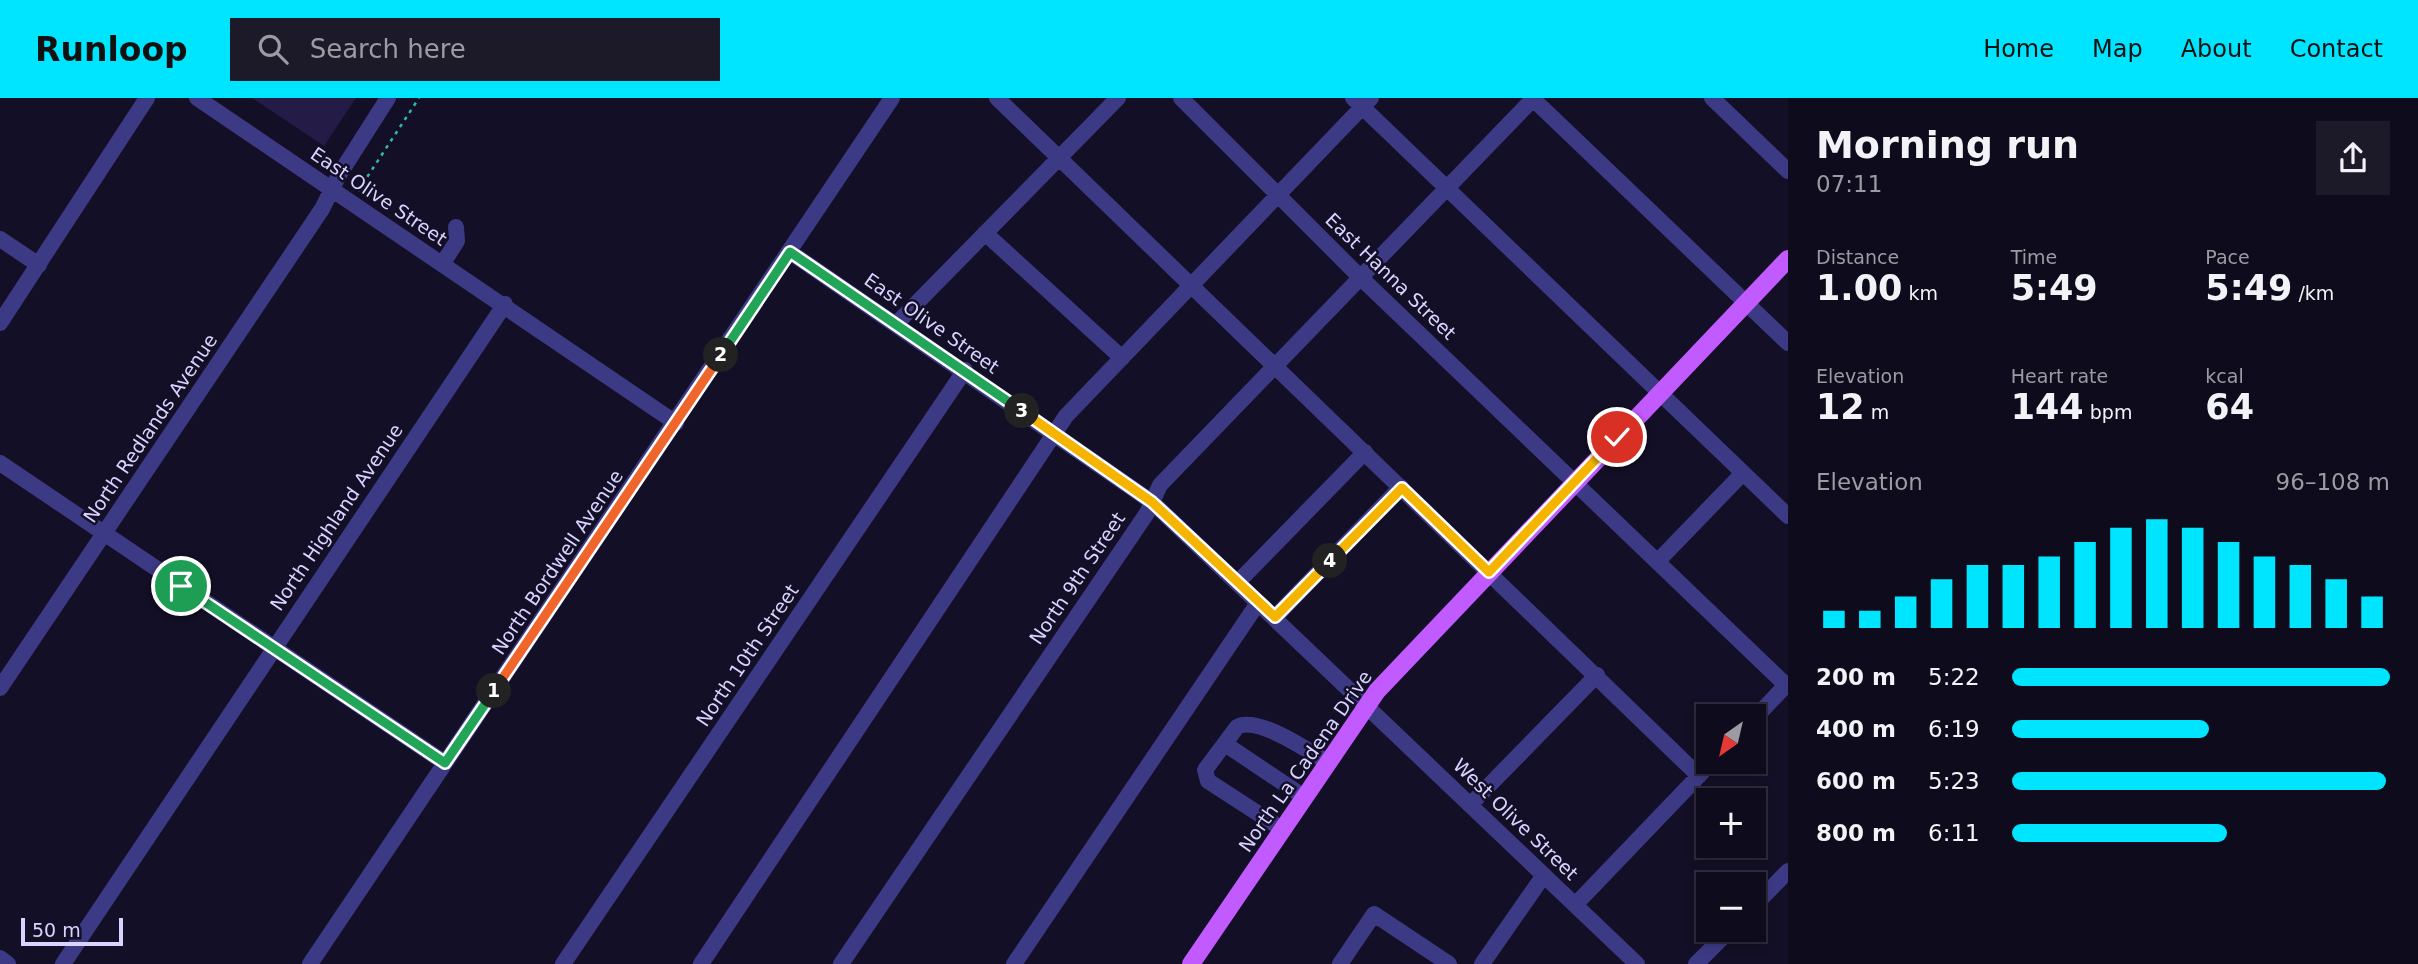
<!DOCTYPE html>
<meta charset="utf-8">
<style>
:root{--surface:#0e0b1c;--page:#1c1929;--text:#f1f3f6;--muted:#9b9ba3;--line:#2e2b3b;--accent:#00e5ff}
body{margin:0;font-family:"DejaVu Sans",sans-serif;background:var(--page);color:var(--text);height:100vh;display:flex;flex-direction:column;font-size:26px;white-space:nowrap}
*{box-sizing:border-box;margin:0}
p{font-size:23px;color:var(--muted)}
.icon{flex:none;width:38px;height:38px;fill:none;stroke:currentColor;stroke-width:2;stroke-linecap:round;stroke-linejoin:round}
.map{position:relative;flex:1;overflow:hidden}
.side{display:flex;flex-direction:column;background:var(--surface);width:630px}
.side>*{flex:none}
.needle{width:46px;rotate:214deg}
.controls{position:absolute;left:1696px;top:606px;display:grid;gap:14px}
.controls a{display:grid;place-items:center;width:70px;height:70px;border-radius:0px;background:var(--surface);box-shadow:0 4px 10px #0003,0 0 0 2px var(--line);font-size:35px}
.scale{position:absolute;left:21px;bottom:18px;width:102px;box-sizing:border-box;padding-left:7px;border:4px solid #d9d4ff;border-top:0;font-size:19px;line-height:24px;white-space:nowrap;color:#d9d4ff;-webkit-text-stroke:5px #130f26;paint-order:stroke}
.pin{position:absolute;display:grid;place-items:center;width:60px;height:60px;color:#fff;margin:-30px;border:4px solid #fff;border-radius:50%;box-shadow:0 2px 7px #0007}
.km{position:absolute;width:35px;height:35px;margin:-18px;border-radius:50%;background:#222;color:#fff;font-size:19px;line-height:35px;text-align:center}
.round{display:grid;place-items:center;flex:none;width:74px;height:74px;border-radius:0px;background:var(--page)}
.overview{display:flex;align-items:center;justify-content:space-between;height:119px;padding:0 28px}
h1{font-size:38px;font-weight:800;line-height:52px}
.figures{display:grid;grid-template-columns:repeat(3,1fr);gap:10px;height:119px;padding:7px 28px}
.figures div{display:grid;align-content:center}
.figures b{font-size:35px;font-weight:800}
.figures small{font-size:19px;font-weight:400}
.figures p{font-size:19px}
.chart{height:196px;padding:14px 28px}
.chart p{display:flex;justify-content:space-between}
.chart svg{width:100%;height:126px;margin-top:7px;stroke:var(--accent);stroke-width:6}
ul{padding:0 28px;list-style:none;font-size:23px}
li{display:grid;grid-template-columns:112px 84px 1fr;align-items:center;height:52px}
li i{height:18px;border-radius:9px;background:var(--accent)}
header{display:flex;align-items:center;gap:42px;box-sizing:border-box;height:98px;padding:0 35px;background:var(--accent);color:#111}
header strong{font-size:33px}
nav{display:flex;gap:38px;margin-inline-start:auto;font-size:24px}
.search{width:490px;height:63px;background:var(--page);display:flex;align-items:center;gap:18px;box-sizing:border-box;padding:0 24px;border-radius:0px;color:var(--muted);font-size:26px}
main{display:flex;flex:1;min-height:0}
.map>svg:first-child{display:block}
</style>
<header>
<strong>Runloop</strong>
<div class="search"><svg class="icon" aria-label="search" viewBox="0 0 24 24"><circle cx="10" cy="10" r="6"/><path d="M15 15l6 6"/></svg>Search here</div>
<nav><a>Home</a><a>Map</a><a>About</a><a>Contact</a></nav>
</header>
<main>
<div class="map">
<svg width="1788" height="866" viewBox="0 0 1788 866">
<rect width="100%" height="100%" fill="#130f26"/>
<path fill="#241b47" d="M252,0H356L324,48Z"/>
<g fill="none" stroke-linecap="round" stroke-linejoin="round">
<path stroke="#2fb8b0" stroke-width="2.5" stroke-dasharray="3.5 5" stroke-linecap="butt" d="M358,93L419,0"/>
<path stroke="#3d3a85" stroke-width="16" d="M197,0L676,325
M997,0L1699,678
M1181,0L1360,179L1788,589
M1353,0L1788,418
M1532,0L1788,245
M1712,0L1788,73
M985,135L1122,260
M0,141L39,167
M790,154L1152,404L1637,866
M443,165L457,143L456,129
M0,225L147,0
M897,225L1118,0
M0,365L445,665
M1658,463L1743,375
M1237,485L1365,354
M1275,519L1401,389
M0,590L322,111L339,77L388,0
M1754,621L1788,585
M1225,646L1304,699
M1471,706L1597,577
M1282,731L1208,683L1205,672L1237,629C1257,617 1309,653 1327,664
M1575,807L1713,663
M1754,808L1788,773
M0,860L8,866
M63,866L505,206
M310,866L892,0
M563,866L965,272
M701,866L1066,318L1371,0
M841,866L1147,415L1160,387L1534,0
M1014,866L1258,505
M1340,866L1374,816L1449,866
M1482,866L1544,777
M1696,866L1731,831"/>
<path stroke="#c25bff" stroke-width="18" d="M1191,866L1377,593L1788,161"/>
</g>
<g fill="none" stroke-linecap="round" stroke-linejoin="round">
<defs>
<path id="split-1" d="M181,488L445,665L494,593"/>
<path id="split-2" d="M494,593L721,257"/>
<path id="split-3" d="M721,257L790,154L1022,313"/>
<path id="split-4" d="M1022,313L1152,404L1275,519L1330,463"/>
<path id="split-5" d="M1330,463L1402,390L1489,474L1617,339"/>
</defs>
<use href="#split-1" stroke="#fff" stroke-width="14"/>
<use href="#split-2" stroke="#fff" stroke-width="14"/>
<use href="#split-3" stroke="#fff" stroke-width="14"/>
<use href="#split-4" stroke="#fff" stroke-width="14"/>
<use href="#split-5" stroke="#fff" stroke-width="14"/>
<use href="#split-1" stroke="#22a559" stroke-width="9"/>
<use href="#split-2" stroke="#f0652b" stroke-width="9"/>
<use href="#split-3" stroke="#22a559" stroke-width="9"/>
<use href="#split-4" stroke="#f5b400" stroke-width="9"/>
<use href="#split-5" stroke="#f5b400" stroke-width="9"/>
</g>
<g text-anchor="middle" stroke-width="5" stroke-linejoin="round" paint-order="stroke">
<g font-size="19" fill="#d9d4ff" stroke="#130f26">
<text transform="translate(379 98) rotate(34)" y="7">East Olive Street</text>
<text transform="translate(1391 178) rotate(44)" y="7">East Hanna Street</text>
<text transform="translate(932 225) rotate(35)" y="7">East Olive Street</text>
<text transform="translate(150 330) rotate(-56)" y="7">North Redlands Avenue</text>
<text transform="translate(336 419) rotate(-56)" y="7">North Highland Avenue</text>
<text transform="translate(557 464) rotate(-56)" y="7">North Bordwell Avenue</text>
<text transform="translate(1077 480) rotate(-56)" y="7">North 9th Street</text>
<text transform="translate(747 557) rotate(-56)" y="7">North 10th Street</text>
<text transform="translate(1305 663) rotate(-55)" y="7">North La Cadena Drive</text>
<text transform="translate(1516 721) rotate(44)" y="7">West Olive Street</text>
</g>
</g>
</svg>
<div class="controls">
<a><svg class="needle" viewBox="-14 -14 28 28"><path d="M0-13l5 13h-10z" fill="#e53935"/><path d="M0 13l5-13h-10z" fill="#9b9ba3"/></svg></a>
<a>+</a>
<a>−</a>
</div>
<div class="scale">50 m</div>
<div class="pin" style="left:181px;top:488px;background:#1e9e55"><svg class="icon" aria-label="arrive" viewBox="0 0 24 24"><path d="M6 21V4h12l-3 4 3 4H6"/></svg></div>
<div class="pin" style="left:1617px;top:339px;background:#d93025"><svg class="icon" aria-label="check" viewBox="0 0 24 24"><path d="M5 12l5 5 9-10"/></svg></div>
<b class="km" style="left:494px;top:593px">1</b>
<b class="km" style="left:721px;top:257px">2</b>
<b class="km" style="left:1022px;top:313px">3</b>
<b class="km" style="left:1330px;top:463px">4</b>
</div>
<section class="side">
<div class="overview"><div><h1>Morning run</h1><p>07:11</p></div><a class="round"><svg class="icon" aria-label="share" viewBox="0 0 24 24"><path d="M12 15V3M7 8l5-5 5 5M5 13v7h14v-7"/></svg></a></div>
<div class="figures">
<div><p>Distance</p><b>1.00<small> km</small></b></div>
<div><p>Time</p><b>5:49</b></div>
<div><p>Pace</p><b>5:49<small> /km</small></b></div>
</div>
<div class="figures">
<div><p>Elevation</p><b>12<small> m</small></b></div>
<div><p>Heart rate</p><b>144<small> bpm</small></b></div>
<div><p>kcal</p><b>64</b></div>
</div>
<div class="chart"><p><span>Elevation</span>96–108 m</p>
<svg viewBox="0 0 160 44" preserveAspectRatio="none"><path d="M5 44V38M15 44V38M25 44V33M35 44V27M45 44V22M55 44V22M65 44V19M75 44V14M85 44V9M95 44V6M105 44V9M115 44V14M125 44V19M135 44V22M145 44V27M155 44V33"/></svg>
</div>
<ul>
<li><b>200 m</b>5:22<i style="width:100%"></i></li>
<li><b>400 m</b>6:19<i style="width:52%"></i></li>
<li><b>600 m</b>5:23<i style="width:99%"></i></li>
<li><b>800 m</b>6:11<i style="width:57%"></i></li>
</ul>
</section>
</main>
